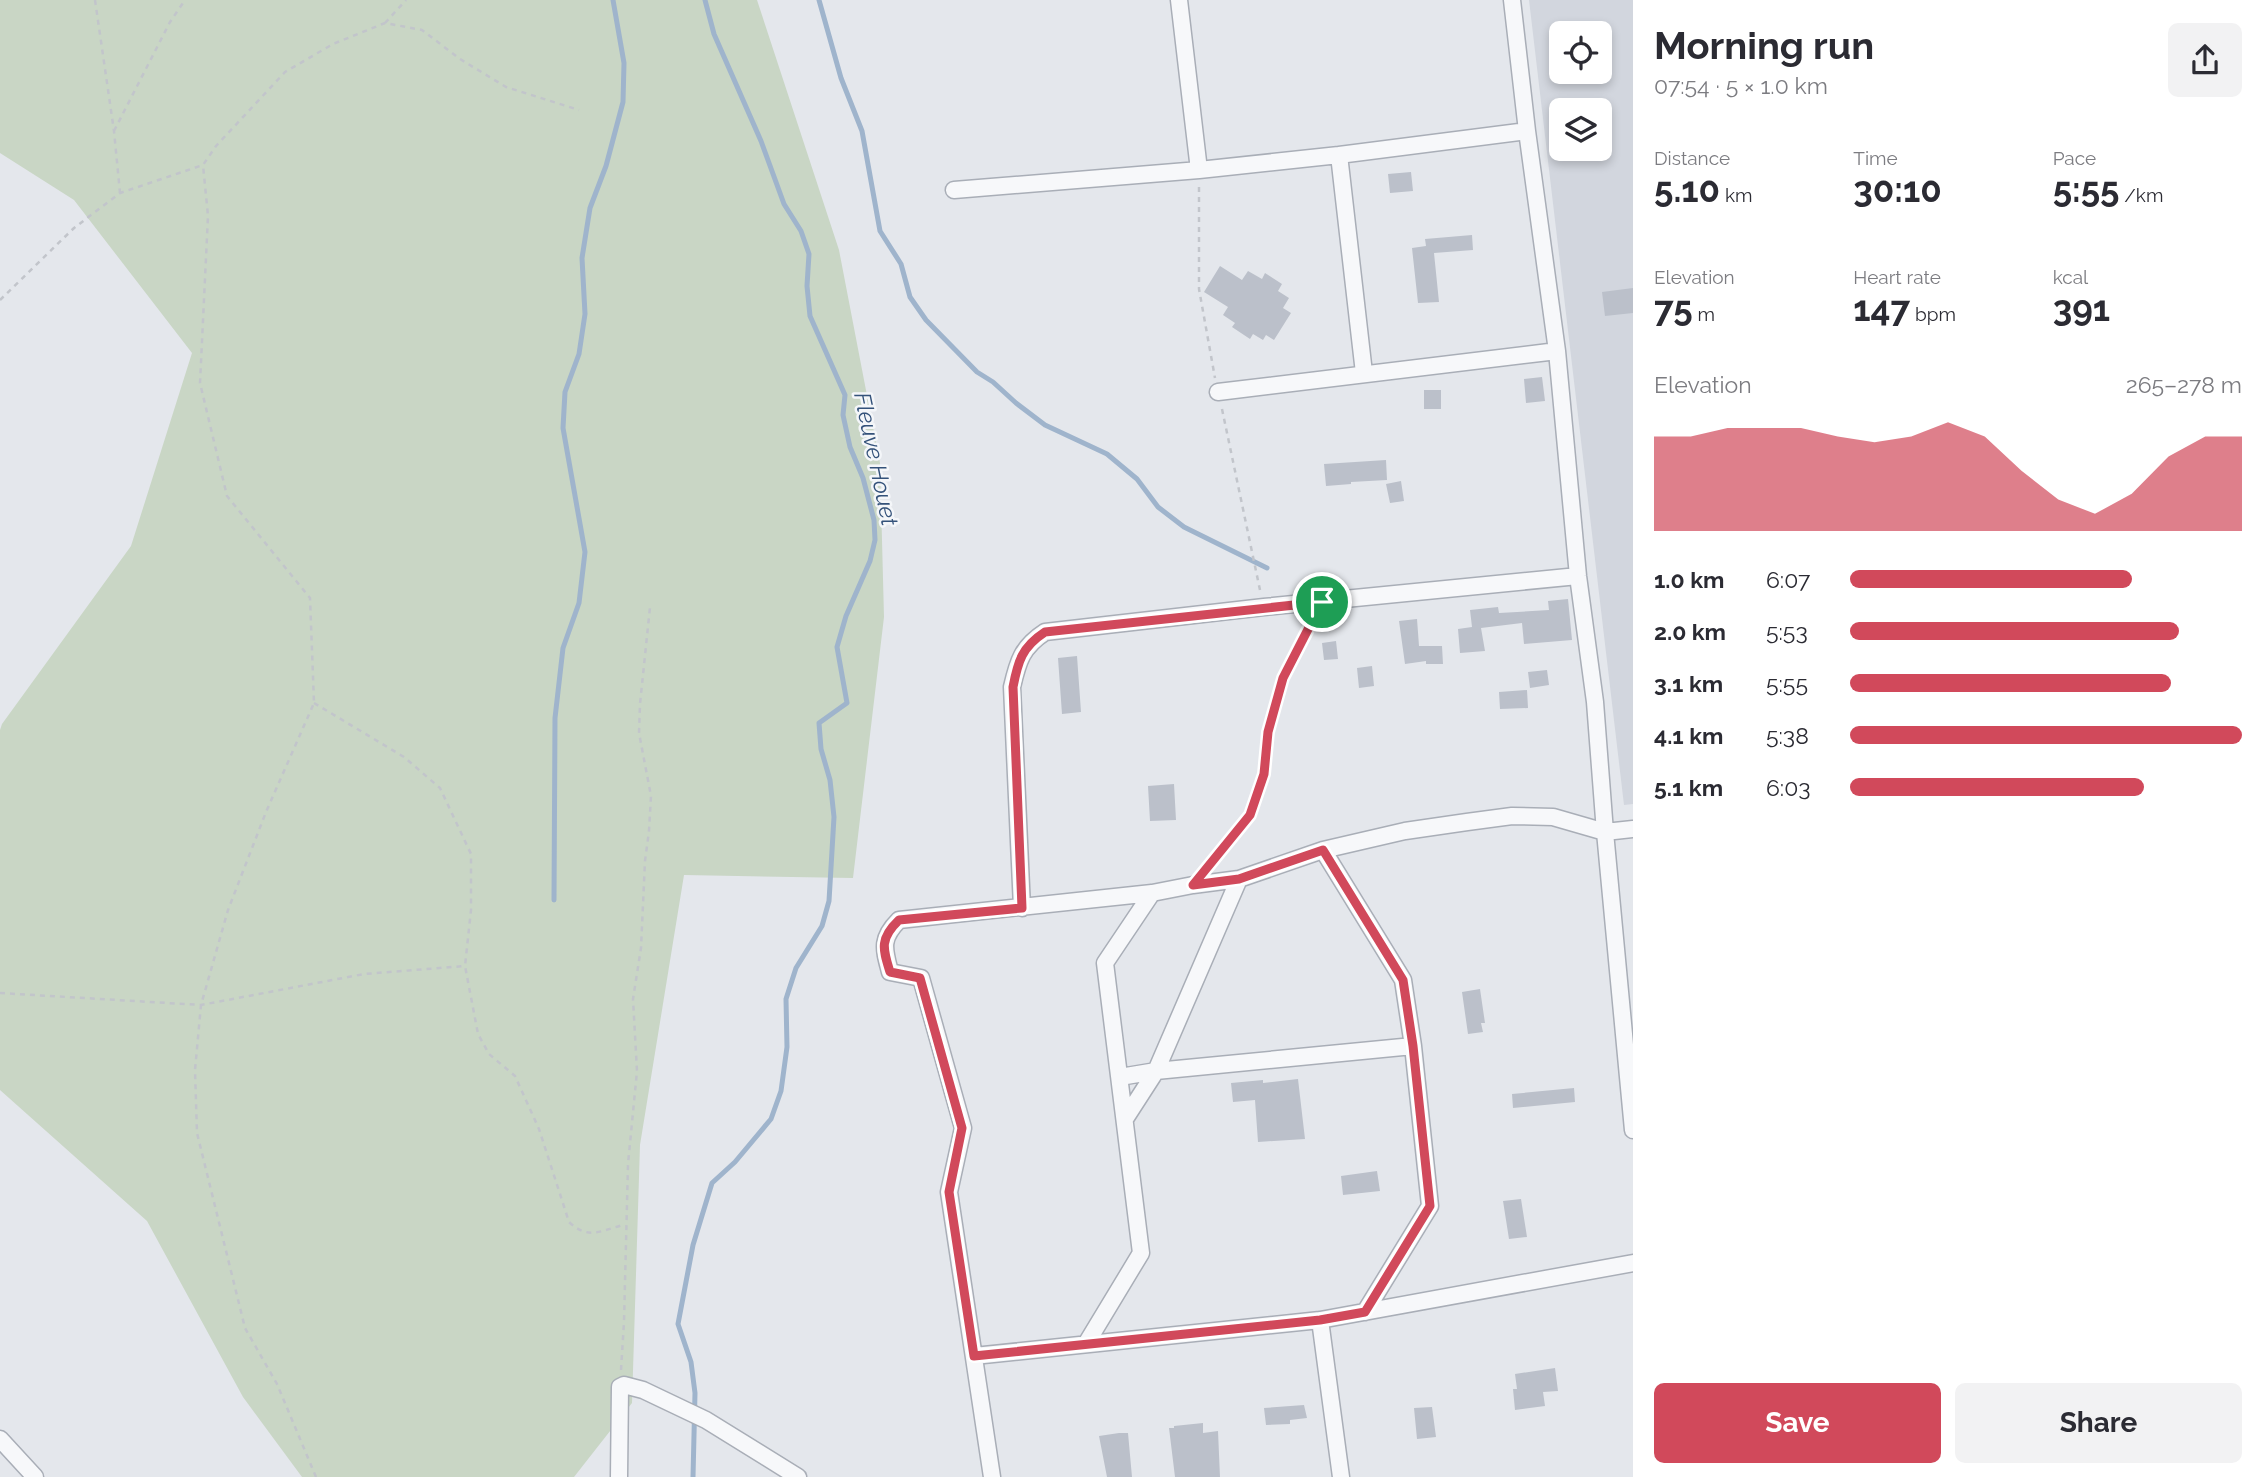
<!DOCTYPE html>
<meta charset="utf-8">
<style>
:root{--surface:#fff;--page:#f2f2f3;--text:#2b2b33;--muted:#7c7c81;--accent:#d1495b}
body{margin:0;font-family:Raleway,sans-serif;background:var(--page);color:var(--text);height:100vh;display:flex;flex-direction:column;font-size:26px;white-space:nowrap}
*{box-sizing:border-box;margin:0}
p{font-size:23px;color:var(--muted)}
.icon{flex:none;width:38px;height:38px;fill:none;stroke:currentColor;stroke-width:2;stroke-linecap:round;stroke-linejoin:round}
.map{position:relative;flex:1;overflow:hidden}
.sheet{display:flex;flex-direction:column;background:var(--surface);width:630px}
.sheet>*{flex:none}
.controls{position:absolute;left:1549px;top:21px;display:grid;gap:14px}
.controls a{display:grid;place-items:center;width:63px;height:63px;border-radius:10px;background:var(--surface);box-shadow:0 4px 10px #0003;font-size:35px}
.pin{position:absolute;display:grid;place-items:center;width:60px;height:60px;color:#fff;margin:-30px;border:4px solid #fff;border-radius:50%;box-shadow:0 2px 7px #0007}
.round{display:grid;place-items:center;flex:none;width:74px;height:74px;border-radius:10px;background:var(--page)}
.head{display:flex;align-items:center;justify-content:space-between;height:119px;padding:0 21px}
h1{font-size:38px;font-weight:700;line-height:52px}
.stats{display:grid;grid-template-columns:repeat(3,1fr);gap:10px;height:119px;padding:7px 21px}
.stats div{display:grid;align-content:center}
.stats b{font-size:35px;font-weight:700}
.stats small{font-size:19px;font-weight:400}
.stats p{font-size:19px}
.chart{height:196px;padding:14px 21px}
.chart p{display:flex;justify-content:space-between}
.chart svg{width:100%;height:126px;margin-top:7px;fill:var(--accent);opacity:.7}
.button{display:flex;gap:14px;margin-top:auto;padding:14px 21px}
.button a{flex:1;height:80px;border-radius:10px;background:var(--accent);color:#fff;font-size:28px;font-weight:700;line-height:80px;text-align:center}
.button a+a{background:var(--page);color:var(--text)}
ul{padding:0 21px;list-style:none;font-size:23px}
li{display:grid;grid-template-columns:112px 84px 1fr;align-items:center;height:52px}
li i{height:18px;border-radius:9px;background:var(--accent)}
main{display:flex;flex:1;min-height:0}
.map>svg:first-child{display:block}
</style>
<main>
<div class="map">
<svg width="1633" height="1477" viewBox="0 0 1633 1477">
<rect width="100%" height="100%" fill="#e4e7ec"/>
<path fill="#d2d6de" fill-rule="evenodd" d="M1529,0H1633V804L1624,805ZM1561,33H1600V72H1561ZM1561,110H1600V149H1561Z"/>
<path fill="#c9d6c5" d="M0,0H757L839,250L880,463L884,617L853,878L684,875L640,1145L632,1403L574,1477H302L243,1397L147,1221L0,1090V730L2,724L131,546L192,353L74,200L0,153Z"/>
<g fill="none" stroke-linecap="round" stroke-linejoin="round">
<path stroke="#9fb4cc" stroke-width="5" d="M819,0L841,78L862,131L880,231L901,264L910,297L926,320L977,372L993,382L1016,403L1045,425L1107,454L1137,479L1158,507L1184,527L1267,568
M554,900L555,718L563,648L579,603L585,552L563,428L565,392L579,354L585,314L582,258L590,208L606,166L623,102L624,63L613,0
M693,1477L695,1393L691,1362L678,1324L693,1245L712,1183L735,1162L771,1119L781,1091L787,1047L786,999L796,968L822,926L829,901L834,817L830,780L821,749L819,723L847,703L837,647L846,616L870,561L875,540L874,520L863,478L850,447L843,415L845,395L810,316L807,286L809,254L801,231L784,204L761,141L714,34L705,0"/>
</g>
<path fill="#bbc0ca" d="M1411,172L1413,191L1390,193L1388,174Z
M1472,235L1473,250L1434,253L1439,302L1418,303L1412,248L1426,246L1425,239Z
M1220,266L1242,280L1248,271L1262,279L1265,273L1282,284L1278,291L1289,298L1283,308L1291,313L1274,340L1266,335L1263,340L1253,334L1250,339L1232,327L1235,323L1223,315L1228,307L1204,292Z
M1633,288V313L1605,316L1602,292Z
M1542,377L1545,401L1526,403L1524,379Z
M1424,390H1441V409H1424Z
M1386,460L1387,480L1351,482V484L1326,486L1324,464Z
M1401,481L1404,501L1390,503L1386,484Z
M1568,599L1572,640L1524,644L1522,623L1481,628L1485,651L1460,653L1458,629L1472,627L1470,610L1498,607L1499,613L1549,610L1548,601Z
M1417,619L1419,646H1442L1443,664H1426V661L1405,664L1399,621Z
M1336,641L1338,659L1324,660L1322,643Z
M1077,656L1081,712L1062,714L1058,658Z
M1372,666L1374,686L1359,688L1357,668Z
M1547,670L1549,685L1530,688L1528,672Z
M1527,690L1528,708L1500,709L1499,692Z
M1174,784L1176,820L1150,821L1148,786Z
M1480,989L1485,1023H1481L1483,1032L1468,1034L1462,992Z
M1298,1079L1305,1139L1258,1142L1255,1100L1233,1102L1231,1083L1263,1080V1083Z
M1574,1088L1575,1102L1513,1108L1512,1094Z
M1377,1171L1380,1191L1343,1195L1341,1176Z
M1521,1199L1527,1237L1509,1239L1503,1201Z
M1555,1368L1558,1391L1543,1392L1545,1406L1515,1410L1513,1389H1517L1515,1374Z
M1304,1405L1307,1418L1290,1420V1424L1266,1425L1264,1408Z
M1432,1407L1436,1437L1417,1439L1414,1408Z
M1203,1423V1433L1218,1431L1220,1477H1175L1169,1428H1174V1426Z
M1119,1433H1128L1132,1477H1107L1099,1436Z"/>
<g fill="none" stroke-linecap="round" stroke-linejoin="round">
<defs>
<path id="street" d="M1179,0L1199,170
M1512,0L1527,131L1557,351L1578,576L1595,702L1605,832L1633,1130
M1339,155L1364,373
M954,190L1199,170L1339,155L1527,131
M1218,392L1557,351
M1323,850L1403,980L1413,1046L1430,1206L1365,1312
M1022,908L1012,687C1018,661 1022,647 1045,632L1264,607L1578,576
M1120,1077L1156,1071L1413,1046
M1125,1119L1156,1071L1239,879
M1320,1320L1341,1477
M1086,1344L1141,1253L1105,963L1152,893
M974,1356L1320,1320L1633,1263
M0,1439L35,1477
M619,1477L620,1387L624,1385L643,1390L706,1420L798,1477
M992,1477L949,1192L963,1128L921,978L890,972C884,949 880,939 899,920L1152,893L1193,885L1239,879L1323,850L1405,831L1467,822L1512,816L1553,817L1605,832L1633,829"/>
</defs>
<use href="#street" stroke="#a9aeb7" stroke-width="19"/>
<path stroke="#c2c5cb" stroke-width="2.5" stroke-dasharray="5 5" stroke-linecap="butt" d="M95,0L114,131L120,193
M385,23L406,0
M114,131L170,22L185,0
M1199,187V289L1215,378
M0,300L74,228L120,193L203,165
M1222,409L1260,590
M314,703L404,757L440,788L471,854V910L465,966L478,1034L489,1054L515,1076L539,1129L569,1222C588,1240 600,1231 623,1225
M1208,866L1250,815L1264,774L1268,732L1283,678L1313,620
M0,993L201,1005L364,974L465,966
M621,1370L624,1322L628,1164L637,1071L633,999L641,948L645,861L649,831L651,796L639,733L640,704L650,607
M316,1477L277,1384L245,1328L197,1133L195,1070L201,1005L228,910L266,812L314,703L310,598L227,496L200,383L208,216L203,165L216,146L285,72L333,44L385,23L422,30L460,59L506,87L579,110"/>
<use href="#street" stroke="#f7f8fa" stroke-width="16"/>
</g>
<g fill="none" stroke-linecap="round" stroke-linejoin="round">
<defs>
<path id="route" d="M1322,602L1283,678L1268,732L1264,774L1250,815L1193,885L1239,879L1323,850L1403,980L1413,1046L1430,1206L1365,1312L1320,1320L974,1356L949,1192L962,1128L920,978L890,972C883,949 879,939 899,920L1022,908L1013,687C1018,661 1022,647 1045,632Z"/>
</defs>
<use href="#route" stroke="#fff" stroke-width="14"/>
<use href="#route" stroke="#d1495b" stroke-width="9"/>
</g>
<g text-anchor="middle" stroke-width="5" stroke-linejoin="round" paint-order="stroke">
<g font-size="23" font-style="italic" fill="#34527a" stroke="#f4f6f9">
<text transform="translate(876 459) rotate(78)" y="8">Fleuve Houet</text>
</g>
</g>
</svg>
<div class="controls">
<a><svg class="icon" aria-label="locate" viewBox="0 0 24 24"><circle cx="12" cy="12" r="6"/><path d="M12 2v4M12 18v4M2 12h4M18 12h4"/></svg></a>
<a><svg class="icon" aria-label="layers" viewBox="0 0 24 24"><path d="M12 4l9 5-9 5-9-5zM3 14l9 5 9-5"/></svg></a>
</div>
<div class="pin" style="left:1322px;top:602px;background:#1e9e55"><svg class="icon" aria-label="arrive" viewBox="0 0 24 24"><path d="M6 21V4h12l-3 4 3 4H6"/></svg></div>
</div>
<section class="sheet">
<div class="head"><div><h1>Morning run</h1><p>07:54 · 5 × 1.0 km</p></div><a class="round"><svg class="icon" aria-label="share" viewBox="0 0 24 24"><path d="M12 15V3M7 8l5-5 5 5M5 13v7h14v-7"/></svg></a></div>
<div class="stats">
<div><p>Distance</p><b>5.10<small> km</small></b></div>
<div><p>Time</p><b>30:10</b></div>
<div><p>Pace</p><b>5:55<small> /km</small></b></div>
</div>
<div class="stats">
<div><p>Elevation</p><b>75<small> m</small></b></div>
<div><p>Heart rate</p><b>147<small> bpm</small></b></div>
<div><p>kcal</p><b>391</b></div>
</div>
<div class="chart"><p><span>Elevation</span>265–278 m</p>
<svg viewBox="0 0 160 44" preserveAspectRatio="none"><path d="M0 44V11L10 11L20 8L30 8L40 8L50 11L60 13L70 11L80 6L90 11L100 23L110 33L120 38L130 31L140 18L150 11L160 11V44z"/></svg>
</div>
<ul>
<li><b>1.0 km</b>6:07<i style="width:72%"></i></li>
<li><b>2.0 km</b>5:53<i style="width:84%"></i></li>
<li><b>3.1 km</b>5:55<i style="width:82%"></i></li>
<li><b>4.1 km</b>5:38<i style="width:100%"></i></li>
<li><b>5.1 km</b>6:03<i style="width:75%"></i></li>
</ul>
<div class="button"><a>Save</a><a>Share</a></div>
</section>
</main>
